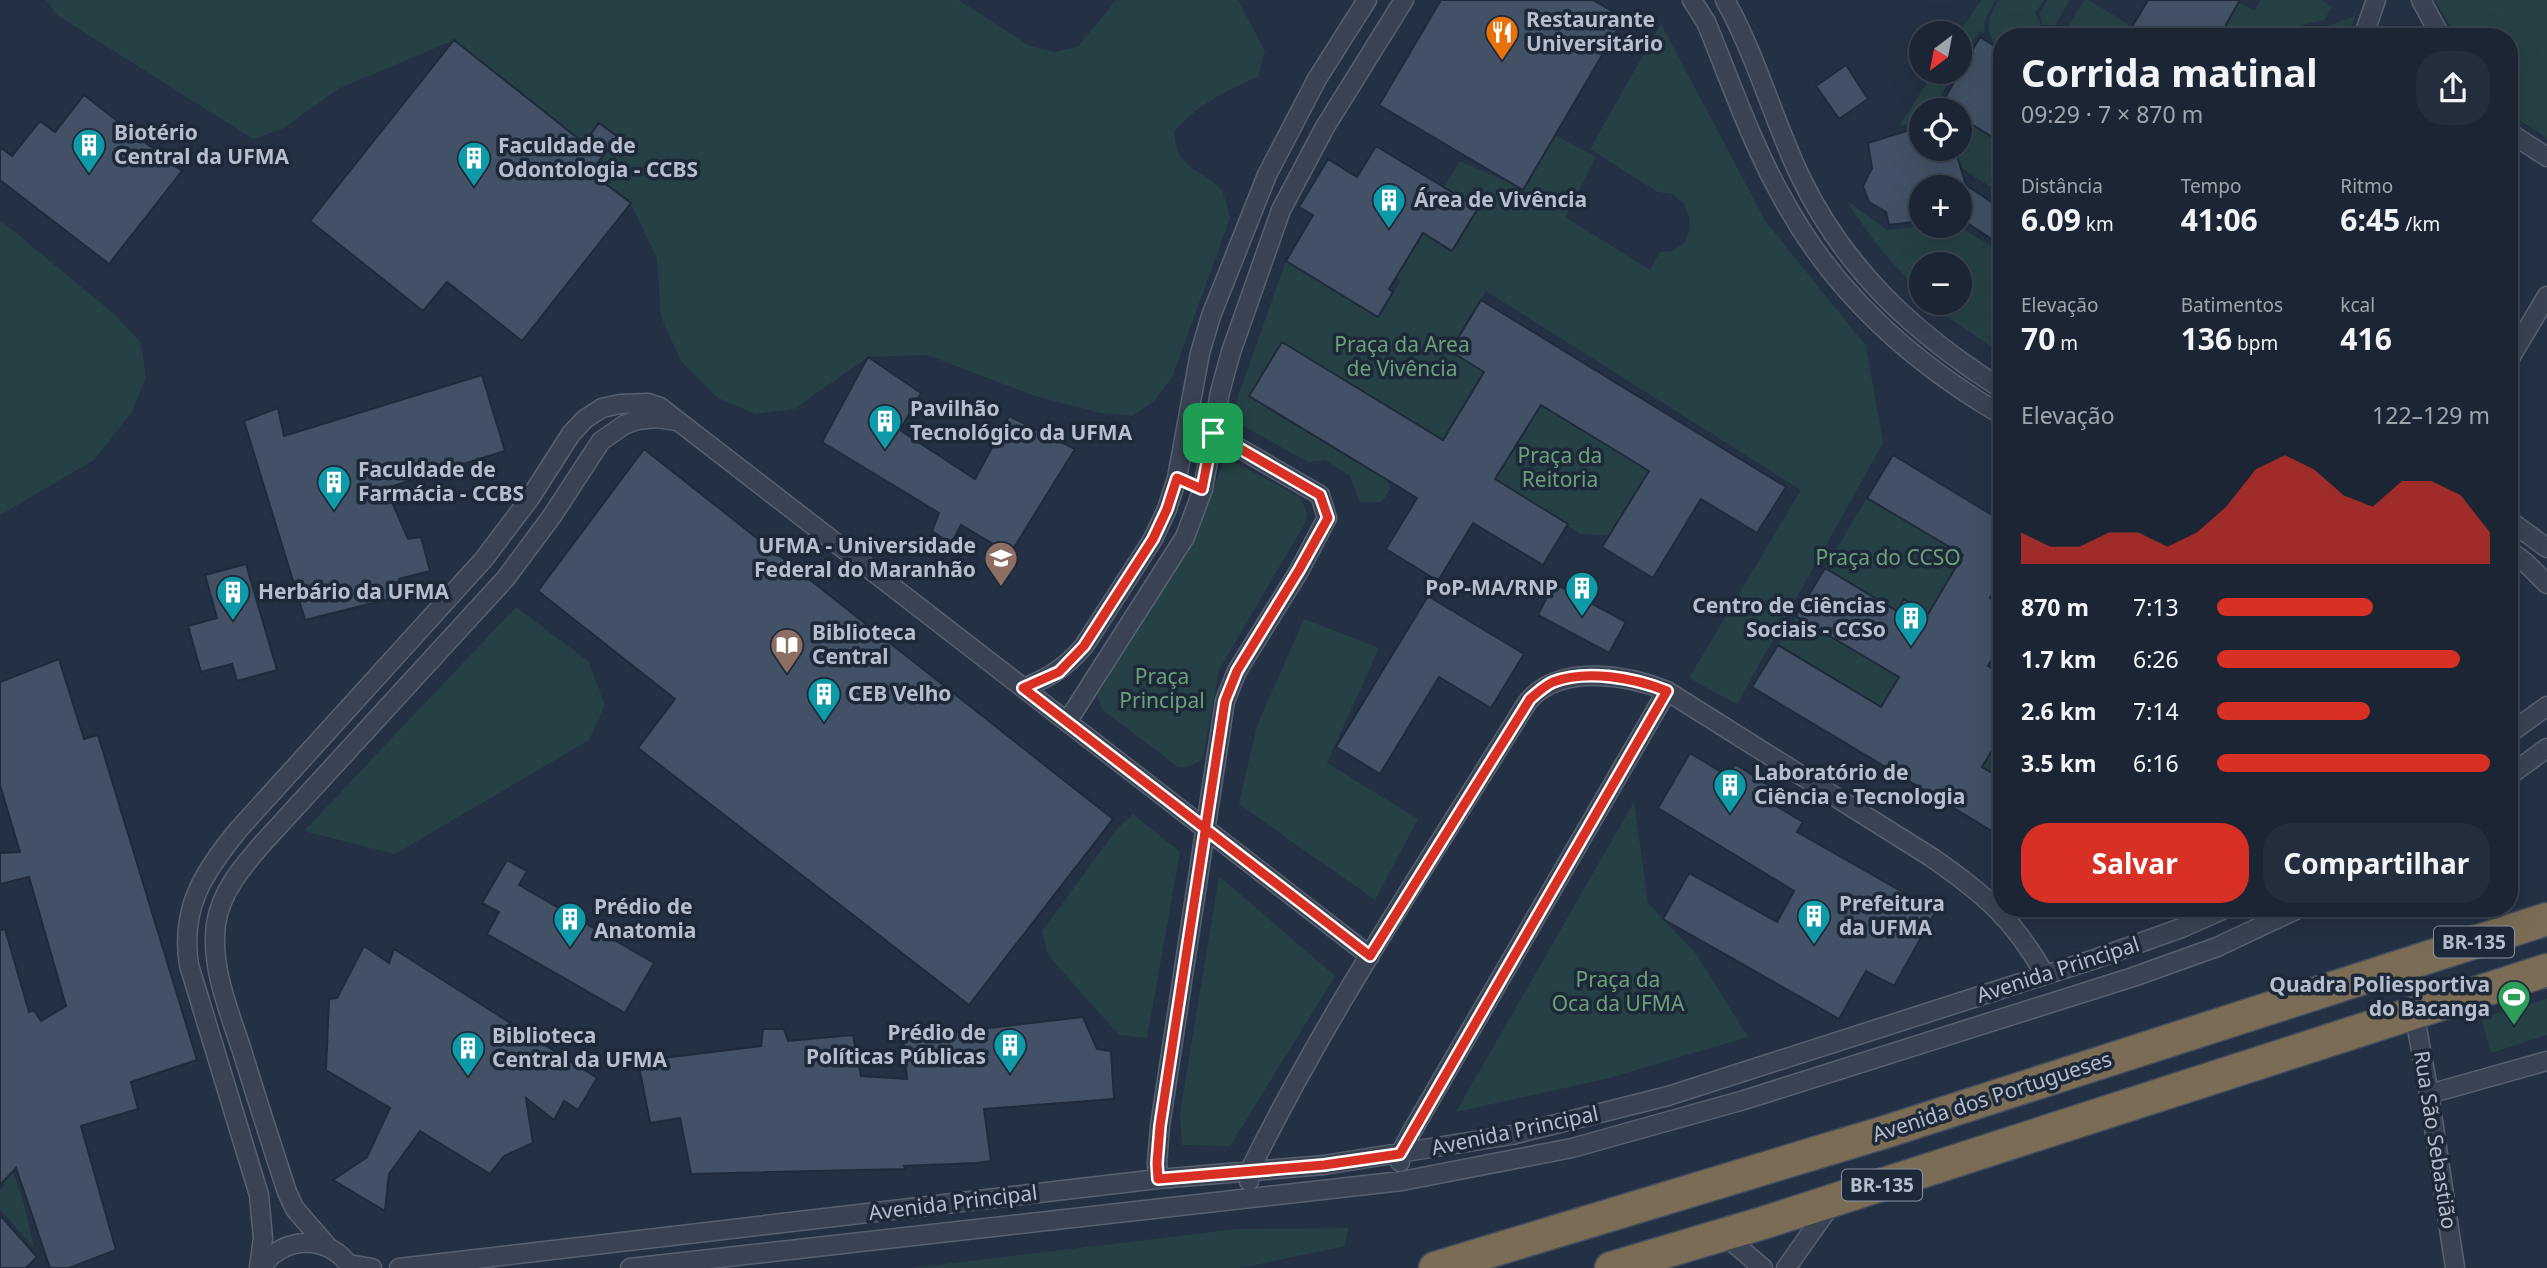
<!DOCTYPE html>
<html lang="pt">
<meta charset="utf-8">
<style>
:root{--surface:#1b2533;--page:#242d3b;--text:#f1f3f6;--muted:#a0a5ac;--line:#39424e;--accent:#d93025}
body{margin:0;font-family:"Noto Sans",sans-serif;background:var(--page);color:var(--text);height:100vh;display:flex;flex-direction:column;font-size:26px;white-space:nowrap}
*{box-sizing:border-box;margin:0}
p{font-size:23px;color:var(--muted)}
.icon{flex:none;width:38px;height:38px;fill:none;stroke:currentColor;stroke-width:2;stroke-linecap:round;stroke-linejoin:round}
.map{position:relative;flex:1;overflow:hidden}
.details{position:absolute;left:1993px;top:28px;width:525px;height:889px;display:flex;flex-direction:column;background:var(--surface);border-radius:28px;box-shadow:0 7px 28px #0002,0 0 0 2px var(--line)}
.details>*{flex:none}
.needle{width:46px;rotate:212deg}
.tools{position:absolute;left:1909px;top:21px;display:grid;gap:14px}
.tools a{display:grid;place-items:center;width:63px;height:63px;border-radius:50%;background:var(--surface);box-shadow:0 7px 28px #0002,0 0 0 2px var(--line);font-size:35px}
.pin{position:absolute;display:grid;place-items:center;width:60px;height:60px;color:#fff;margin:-30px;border-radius:14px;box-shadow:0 4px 10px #0006}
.round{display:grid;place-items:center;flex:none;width:74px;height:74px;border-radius:28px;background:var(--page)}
.summary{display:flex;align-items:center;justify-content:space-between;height:119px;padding:0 28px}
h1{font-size:38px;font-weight:700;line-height:52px}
.stats{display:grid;grid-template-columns:repeat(3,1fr);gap:10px;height:119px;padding:7px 28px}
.stats div{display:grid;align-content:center}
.stats b{font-size:30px;font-weight:700}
.stats small{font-size:19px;font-weight:400}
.stats p{font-size:19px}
.chart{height:196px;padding:14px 28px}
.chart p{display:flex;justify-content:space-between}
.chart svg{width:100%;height:126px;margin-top:7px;fill:var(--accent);opacity:.7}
.cta{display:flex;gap:14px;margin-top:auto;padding:14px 28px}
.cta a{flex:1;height:80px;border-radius:28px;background:var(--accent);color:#fff;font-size:28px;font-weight:700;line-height:80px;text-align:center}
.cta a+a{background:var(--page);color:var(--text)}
ul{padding:0 28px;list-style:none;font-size:23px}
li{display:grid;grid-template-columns:112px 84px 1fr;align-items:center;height:52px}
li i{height:18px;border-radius:9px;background:var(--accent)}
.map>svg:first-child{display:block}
</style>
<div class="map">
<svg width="2547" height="1268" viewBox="0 0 2547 1268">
<rect width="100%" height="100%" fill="#243144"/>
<path fill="#264145" d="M46,0H958L1030,46L1054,52L1078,47L1116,0H1238L1265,51L1258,77C1226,91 1197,104 1174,132C1175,139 1176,148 1179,154C1200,186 1222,167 1230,218L1173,375L1155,400L1133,416L1101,413L1035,396L927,355L868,357L794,409L755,414L718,398L681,361L661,317L657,258L631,204L590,172L618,138L600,123L584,143L454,40L340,88L282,129L253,139L57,15Z
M1981,0H1995L1984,22L1985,34L1979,31L1960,63L1959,33Z
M2000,0H2044L2035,13L2041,24L2039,35L2002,37V51C1983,38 1987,15 2000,0Z
M2047,0H2070L2055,25H2043L2039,14Z
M2084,0H2089L2129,25L2123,37H2103L2099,34L2097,37H2066L2065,32Z
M2261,0H2322L2332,7L2324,20L2295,27L2289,37H2219L2239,2L2254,10Z
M2435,0H2547V138L2510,114V37H2456Z
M2355,16L2347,37H2303V35Z
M1661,24L1766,222L1866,346L1883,443L1737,704L1689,678L1801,490L1486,291L1450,351L1484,372L1443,440L1283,342L1250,395L1389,481L1390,489L1382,502H1360L1350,476L1325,460L1308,462L1240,424L1235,413L1236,402L1286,261L1378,316L1401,281L1396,276L1423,233L1452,251L1478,208L1444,187L1460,161L1523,189L1555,135L1596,157L1565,217L1650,270L1660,252L1673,251L1684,243L1690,229L1689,217L1684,203L1672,194L1658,192L1590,149Z
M1934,72H1955L1932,110H1922L1921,120L1899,126Z
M1960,117L2002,143V193C1983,181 1957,171 1949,149H1960Z
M1847,201L1887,230L1924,226H1958L2002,253V354L1943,314L1932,303H1960V264H1922L1921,293C1892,265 1868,235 1847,201Z
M0,220L114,314L141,343L146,378L131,413L94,460L0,515Z
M1541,405L1649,471L1610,536L1581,534L1495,479Z
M1225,457L1301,498L1307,514L1305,523L1219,670L1203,758C1195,765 1189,768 1178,767L1103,710L1097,696L1196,537Z
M1867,498L1963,555L1928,614L1897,611L1825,568Z
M516,607L588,661L605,705L589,740L395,854L304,831Z
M1796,616L1899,677L1881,707L1778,645Z
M1304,619L1379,648L1327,763L1418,819L1375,900L1239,804L1257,726Z
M2002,643V674L1969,654L1997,651Z
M2002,734V779L1982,767Z
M1634,802L1648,903L1696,954L1748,1037L1609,1078L1456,1112Z
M1133,814L1180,852L1147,1038L1119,1035L1048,955L1042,931L1118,828Z
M1219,876L1335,976L1230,1146L1182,1145L1180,1114Z
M2547,999V1035L2491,1053L2481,1018Z
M6,1153L23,1200L34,1248L0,1209V1191L5,1183C0,1172 0,1163 6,1153Z
M1348,1228L1345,1246L1241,1268H911L1238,1229Z"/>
<path fill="#435166" stroke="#1f2a3b" stroke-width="2" d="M1441,0H1593L1624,18L1523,190L1379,105Z
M2148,0H2240L2219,37H2126Z
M1980,37L2002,51V143L1960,117V110H1949L1941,105Z
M454,40L584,143L599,123L618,137L590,172L631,203L522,341L447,282L423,311L310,221Z
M1846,65L1868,99L1839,119L1816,86Z
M84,95L182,171L109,264L0,180V147L12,156L40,121L55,132Z
M1922,126V149H1955L1966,185L2002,209V246L1960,218V187H1922V221L1889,225L1886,212L1869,202L1863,186L1872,168L1868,143Z
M1376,146L1478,208L1452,251L1423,233L1389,289L1393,292L1378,317L1286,261L1313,215L1299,207L1328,159L1357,177Z
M1481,300L1786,487L1757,533L1701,499L1653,578L1602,547L1649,471L1541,405L1495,479L1568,524L1543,565L1473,523L1438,581L1386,549L1417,498L1249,396L1282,342L1443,440L1484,372L1450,351Z
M868,357L921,393L900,430L975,479L1009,416L1075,449L1010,554L961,525L951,544L932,531L939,513L822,442Z
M482,375L505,451L386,488L408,539L421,537L430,571L399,579L405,595L305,620L244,421L278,408L284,436Z
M644,449L1113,819L969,1005L638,748L675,699L538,591Z
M1893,455L2002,521V578L1990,598L2002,605V643L1988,666L2002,674V734L1982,767L2002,779V837L1752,687L1778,645L1881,707L1899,677L1796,616L1825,568L1897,611L1904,599L1928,614L1963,555L1867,498Z
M246,564L277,670L237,681L232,664L201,672L188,626L217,618L205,575Z
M1554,583L1626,622L1609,653L1538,615Z
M1428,596L1524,654L1491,708L1439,677L1380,774L1336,747Z
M59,659L84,739L98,735L197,1060L131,1082L138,1109L81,1126L116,1250L69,1268H50L16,1168L0,1185V930L5,929L29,1012L34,1010L41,1021L66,1006L29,877L0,884V853L20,852L0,785V682Z
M1690,753L1728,776L1735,764L1768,785L1761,797L1803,822L1797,832L1936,911L1894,986L1866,971L1839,1019L1663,919L1689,873L1777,922L1794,891L1658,808Z
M507,860L527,871L519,885L654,963L625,1013L487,934L499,912L482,903Z
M364,946L389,963L394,949L597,1078L578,1110L564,1101L554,1120L526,1098L533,1143L504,1156L490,1174L420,1131L389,1174L385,1211L333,1180L367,1157L390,1108L326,1070L329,999L337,998Z
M1083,1017L1097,1049L1111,1051L1114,1099L984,1109L991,1161L977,1163L904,1166L905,1169L691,1174L680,1118L650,1123L638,1061L761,1046L763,1029H784L788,1041L853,1035L861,1076L907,1079L903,1038Z
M0,1215L37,1257L26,1268H0Z"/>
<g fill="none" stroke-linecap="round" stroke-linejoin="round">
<defs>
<path id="street" d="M1692,0L1706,22C1730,80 1751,142 1782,197C1832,290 1911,362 2002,415
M1725,0C1756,55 1773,119 1800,176C1845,270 1915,334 2002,389
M2421,0L2441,37
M2363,37L2376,0
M2510,133L2547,157
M2510,358L2547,296
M2510,521L2547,548
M2510,551L2526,563L2547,584
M1023,688C1049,678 1066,667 1084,646L1153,539L1167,509L1177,478L1200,353L1211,316L1267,175L1317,79L1367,0
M1067,722L1185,537L1203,489L1220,392L1231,352L1281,210L1325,127L1404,0
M2510,733L2547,706
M2510,775L2547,748
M2414,1012L2429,1094L2455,1268
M2429,1094L2547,1061
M1400,1162V1154L1411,1133L1667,691
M1158,1179L1157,1163L1160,1126L1225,701L1237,671L1299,571L1327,518L1320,495L1213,433
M1249,1181V1172C1324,1019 1420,875 1510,730C1517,720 1523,707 1531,698C1564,664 1628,675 1667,691L1931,857C1982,892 2014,919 2045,975
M1724,1235L1763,1268
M328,1247L295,1209L287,1192C272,1146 257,1100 243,1054C230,1013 210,968 216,924C221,891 243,866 264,842L506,578L552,516L601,441L624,425L637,420L657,418L676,421
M349,1264L372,1268
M259,1268L263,1238L259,1195L189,965C180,907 204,872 239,829L484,559L530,498L571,434L585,419L602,408L620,404L648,403L660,407L1370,956
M261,1268C282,1235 330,1234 351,1268
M399,1268L1158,1179L1324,1165L1512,1135L1668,1096L2095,959L2184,927L2227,908
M630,1268L1402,1181L1572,1148L1744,1100L2133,977L2217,947L2300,908
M1786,1268L1833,1202"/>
<path id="highway" d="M1435,1268L1885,1132L2547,919
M1611,1268L1766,1222L2547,970"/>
</defs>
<use href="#street" stroke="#576171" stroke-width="21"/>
<use href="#highway" stroke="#434e5e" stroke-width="35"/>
<use href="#street" stroke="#394353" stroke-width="18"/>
<use href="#highway" stroke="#7a6c55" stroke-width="32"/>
</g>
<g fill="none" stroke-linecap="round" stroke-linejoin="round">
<defs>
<path id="route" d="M1213,433L1202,489L1177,478L1167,509L1153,539L1084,646L1059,672L1023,688C1139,777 1254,867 1370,956L1530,699C1537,693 1544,686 1553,682C1586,669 1635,678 1667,691L1400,1154L1324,1165L1158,1179L1157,1163L1160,1126L1225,701L1237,671L1299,570L1328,518L1320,495L1213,433"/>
</defs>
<use href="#route" stroke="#fff" stroke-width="14"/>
<use href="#route" stroke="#d93025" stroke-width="9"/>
</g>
<defs>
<symbol id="restaurant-pin" viewBox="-11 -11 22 30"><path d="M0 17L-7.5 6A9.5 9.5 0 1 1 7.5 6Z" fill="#e8710a" stroke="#1d2839"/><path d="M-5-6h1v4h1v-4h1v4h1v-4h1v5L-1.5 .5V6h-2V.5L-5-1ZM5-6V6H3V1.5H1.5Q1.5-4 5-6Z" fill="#fff"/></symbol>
<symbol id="building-pin" viewBox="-11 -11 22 30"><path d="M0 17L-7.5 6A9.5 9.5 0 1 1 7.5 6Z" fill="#0f9aa8" stroke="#1d2839"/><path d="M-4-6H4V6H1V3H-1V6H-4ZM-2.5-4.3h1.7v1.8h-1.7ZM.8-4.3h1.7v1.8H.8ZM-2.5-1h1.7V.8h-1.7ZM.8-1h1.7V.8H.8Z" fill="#fff"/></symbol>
<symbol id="university-pin" viewBox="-11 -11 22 30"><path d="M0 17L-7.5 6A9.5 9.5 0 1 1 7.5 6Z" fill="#8d6e63" stroke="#1d2839"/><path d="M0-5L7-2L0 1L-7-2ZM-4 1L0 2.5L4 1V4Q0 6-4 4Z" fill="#fff"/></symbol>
<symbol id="library-pin" viewBox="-11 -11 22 30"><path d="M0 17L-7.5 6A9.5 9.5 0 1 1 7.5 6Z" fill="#8d6e63" stroke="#1d2839"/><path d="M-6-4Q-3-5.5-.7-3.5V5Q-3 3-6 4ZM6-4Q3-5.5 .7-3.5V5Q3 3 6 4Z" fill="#fff"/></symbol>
<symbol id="stadium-pin" viewBox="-11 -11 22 30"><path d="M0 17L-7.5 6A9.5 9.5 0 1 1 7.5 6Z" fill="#2e9e5b" stroke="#1d2839"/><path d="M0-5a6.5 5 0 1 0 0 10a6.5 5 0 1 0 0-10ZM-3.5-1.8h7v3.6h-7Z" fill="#fff"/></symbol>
</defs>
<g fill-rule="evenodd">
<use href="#restaurant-pin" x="1483" y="13" width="38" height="52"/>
<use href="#building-pin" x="70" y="126" width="38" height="52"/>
<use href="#building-pin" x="455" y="139" width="38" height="52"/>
<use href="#building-pin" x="1370" y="181" width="38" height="52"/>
<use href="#building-pin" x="866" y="402" width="38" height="52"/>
<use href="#building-pin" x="315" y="463" width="38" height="52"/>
<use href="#university-pin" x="982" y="539" width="38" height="52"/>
<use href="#building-pin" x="1563" y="569" width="38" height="52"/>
<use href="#building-pin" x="214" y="573" width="38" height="52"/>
<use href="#building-pin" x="1892" y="599" width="38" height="52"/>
<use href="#library-pin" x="768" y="626" width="38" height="52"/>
<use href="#building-pin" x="805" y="675" width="38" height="52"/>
<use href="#building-pin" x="1711" y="766" width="38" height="52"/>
<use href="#building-pin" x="1795" y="897" width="38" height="52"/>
<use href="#building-pin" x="551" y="900" width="38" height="52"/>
<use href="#stadium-pin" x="2495" y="978" width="38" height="52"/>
<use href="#building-pin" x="991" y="1026" width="38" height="52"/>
<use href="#building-pin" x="449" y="1029" width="38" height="52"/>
</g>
<g text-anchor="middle" stroke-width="7" stroke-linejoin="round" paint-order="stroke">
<g fill="#1d2839" stroke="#8891a1" stroke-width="2">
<rect x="2434" y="926.5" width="80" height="31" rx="5"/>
<rect x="1842" y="1169.5" width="80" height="31" rx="5"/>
</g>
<g font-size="19" font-weight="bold" fill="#b6becd">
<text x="2474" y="949">BR-135</text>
<text x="1882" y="1192">BR-135</text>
</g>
<g font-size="21" font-weight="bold" fill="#b6becd" stroke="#1d2839" text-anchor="start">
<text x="1526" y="27">Restaurante<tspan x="1526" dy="24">Universitário</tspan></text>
<text x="114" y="140">Biotério<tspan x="114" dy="24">Central da UFMA</tspan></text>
<text x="498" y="153">Faculdade de<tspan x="498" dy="24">Odontologia - CCBS</tspan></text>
<text x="1414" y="207">Área de Vivência</text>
<text x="910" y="416">Pavilhão<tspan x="910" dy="24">Tecnológico da UFMA</tspan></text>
<text x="358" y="477">Faculdade de<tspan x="358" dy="24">Farmácia - CCBS</tspan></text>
<text x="976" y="553" text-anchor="end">UFMA - Universidade<tspan x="976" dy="24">Federal do Maranhão</tspan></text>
<text x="1558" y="595" text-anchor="end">PoP-MA/RNP</text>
<text x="258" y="599">Herbário da UFMA</text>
<text x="1886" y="613" text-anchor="end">Centro de Ciências<tspan x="1886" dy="24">Sociais - CCSo</tspan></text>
<text x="812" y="640">Biblioteca<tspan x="812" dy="24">Central</tspan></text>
<text x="848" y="701">CEB Velho</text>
<text x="1754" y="780">Laboratório de<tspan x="1754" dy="24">Ciência e Tecnologia</tspan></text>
<text x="1839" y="911">Prefeitura<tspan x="1839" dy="24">da UFMA</tspan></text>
<text x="594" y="914">Prédio de<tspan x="594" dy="24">Anatomia</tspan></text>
<text x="2490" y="992" text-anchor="end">Quadra Poliesportiva<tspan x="2490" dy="24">do Bacanga</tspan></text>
<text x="986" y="1040" text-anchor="end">Prédio de<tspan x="986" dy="24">Políticas Públicas</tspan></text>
<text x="492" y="1043">Biblioteca<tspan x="492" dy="24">Central da UFMA</tspan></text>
</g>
<g font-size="21" fill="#6ba078" stroke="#1d2839">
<text x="1402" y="352">Praça da Area<tspan x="1402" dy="24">de Vivência</tspan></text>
<text x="1560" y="463">Praça da<tspan x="1560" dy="24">Reitoria</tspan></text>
<text x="1888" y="565">Praça do CCSO</text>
<text x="1162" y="684">Praça<tspan x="1162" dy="24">Principal</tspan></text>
<text x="1618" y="987">Praça da<tspan x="1618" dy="24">Oca da UFMA</tspan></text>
</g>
<g font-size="21" fill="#b6becd" stroke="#1d2839">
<text transform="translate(2058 970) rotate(-18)" y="7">Avenida Principal</text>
<text transform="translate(1992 1097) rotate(-18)" y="7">Avenida dos Portugueses</text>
<text transform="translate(1515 1131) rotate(-12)" y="7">Avenida Principal</text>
<text transform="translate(2435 1140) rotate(81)" y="7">Rua São Sebastião</text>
<text transform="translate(953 1203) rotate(-7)" y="7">Avenida Principal</text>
</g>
</g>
</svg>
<div class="tools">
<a><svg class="needle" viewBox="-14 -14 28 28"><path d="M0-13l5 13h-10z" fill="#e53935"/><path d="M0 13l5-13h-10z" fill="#a0a5ac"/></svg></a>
<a><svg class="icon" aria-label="locate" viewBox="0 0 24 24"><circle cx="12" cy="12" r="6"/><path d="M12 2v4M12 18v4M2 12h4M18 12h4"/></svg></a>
<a>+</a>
<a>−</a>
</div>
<div class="pin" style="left:1213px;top:433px;background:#1e9e55"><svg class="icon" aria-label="arrive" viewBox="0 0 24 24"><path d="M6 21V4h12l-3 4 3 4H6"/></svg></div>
<section class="details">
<div class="summary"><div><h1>Corrida matinal</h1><p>09:29 · 7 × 870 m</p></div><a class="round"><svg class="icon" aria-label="share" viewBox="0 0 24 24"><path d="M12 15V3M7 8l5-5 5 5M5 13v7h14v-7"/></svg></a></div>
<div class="stats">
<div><p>Distância</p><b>6.09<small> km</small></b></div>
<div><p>Tempo</p><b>41:06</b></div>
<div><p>Ritmo</p><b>6:45<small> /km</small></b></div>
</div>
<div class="stats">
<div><p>Elevação</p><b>70<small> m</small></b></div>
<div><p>Batimentos</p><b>136<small> bpm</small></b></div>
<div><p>kcal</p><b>416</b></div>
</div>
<div class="chart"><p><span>Elevação</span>122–129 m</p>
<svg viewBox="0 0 160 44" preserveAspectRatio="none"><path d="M0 44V33L10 38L20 38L30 33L40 33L50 38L60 33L70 24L80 11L90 6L100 11L110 20L120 24L130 15L140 15L150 20L160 33V44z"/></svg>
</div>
<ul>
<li><b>870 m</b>7:13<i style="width:57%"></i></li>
<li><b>1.7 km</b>6:26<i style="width:89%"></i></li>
<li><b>2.6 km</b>7:14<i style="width:56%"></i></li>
<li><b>3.5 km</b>6:16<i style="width:100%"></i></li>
</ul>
<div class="cta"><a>Salvar</a><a>Compartilhar</a></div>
</section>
</div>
